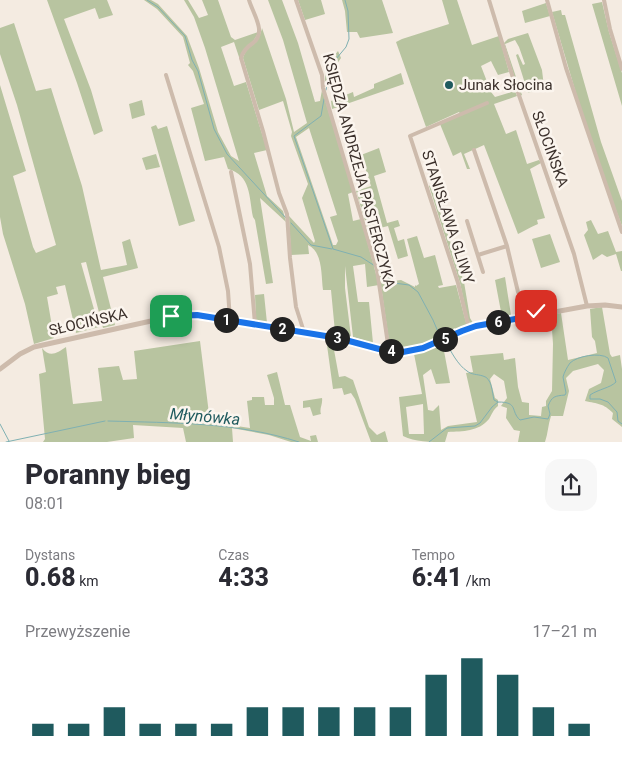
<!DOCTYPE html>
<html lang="pl">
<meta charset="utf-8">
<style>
:root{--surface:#fff;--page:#f7f7f7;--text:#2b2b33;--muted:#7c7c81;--accent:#1f5a5e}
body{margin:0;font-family:Roboto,sans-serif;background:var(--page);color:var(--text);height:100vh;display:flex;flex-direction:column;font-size:19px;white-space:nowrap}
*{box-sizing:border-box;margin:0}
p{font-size:16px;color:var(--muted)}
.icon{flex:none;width:28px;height:28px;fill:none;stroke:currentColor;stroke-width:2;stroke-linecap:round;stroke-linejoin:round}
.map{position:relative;height:442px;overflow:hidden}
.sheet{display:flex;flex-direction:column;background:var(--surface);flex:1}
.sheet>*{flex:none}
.pin{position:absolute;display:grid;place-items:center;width:42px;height:42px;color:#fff;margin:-21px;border-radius:10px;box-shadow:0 2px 8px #0006}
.km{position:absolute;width:25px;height:25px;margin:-12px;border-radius:50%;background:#222;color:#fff;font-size:14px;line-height:25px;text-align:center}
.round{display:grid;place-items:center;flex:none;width:52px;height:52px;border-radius:15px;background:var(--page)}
.headline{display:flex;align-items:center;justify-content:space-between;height:85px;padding:0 25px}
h1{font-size:28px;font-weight:800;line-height:38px}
.stats{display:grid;grid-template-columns:repeat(3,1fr);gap:8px;height:85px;padding:5px 25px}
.stats div{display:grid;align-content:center}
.stats b{font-size:25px;font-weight:800}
.stats small{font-size:14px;font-weight:400}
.stats p{font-size:14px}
.chart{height:140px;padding:10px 25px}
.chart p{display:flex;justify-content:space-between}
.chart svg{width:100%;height:90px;margin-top:5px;stroke:var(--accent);stroke-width:6}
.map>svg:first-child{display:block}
</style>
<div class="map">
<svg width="622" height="442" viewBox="0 0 622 442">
<rect width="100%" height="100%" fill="#f4ebe1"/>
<path fill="#b8c4a0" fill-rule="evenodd" d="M47,0H107L113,15L99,19L95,8L64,19L91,90L103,131L94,135L77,83Z
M144,0H151L158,4L187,36L199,68L218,132L231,156L239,161L205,48L194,17L184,0H188L199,18L208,15L202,0H218L231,37L235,40L258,32C254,45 243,45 240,60L234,42L221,47L234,86L246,82L267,150L254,153L267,196L283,211L286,222L260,198L273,283L266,284L255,220L253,217C249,197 251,175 228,169L224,157L205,161L191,108L204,104L193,71L188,65L190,63L183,37L157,9Z
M268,0H282L298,43L315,102L320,101L322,90L353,192L348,194L353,221L361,219L379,285L367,287L365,264L353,266L358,302H369L373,343L353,337L345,266V288L351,337L338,335L335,332L331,290H323C321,275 323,252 308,245L309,254L291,255L289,216L314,243L315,241L302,198L308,184L291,136L292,132L283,101L259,110L243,58C247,44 259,44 262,28L286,99L294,132L307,123L283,40ZM309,128L337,215L330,217L338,241L336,245H333L296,137Z
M298,0H321L325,14L305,20Z
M342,0H382L393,33L360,38L357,32H347L345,11Z
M442,0H457L472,45L499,36L509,72L498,75L491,61L481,66L491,92L495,97L515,91L517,96L494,104L506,134L516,130L527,164L539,160L541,163L530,169L545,218L537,220L538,224C530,227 525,231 518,234L484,145L464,154L470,169H467L461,152L453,156L440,124L461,115L459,112L426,127L396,42L402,39L449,24Z
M602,2L609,32L622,73V106L592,4Z
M546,3L550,16L525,23L522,11Z
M561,10L562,15H565L601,142L622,201V226L599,165L575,90L552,12Z
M14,23L36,91L51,88L82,186L101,270L127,265L122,242L130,239L138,268L103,277L115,325L103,328L86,262L81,263L99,327L76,333L65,285L56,287L58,294L47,297L54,338L34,344L25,304L3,234L0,217V85L26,171L13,176L33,247L36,253L56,245L17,105L0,54V28Z
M528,33L542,70L544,87L528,93L516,55L518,54L523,65L525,64L519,47L515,40L505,44L522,95L520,96L504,43L508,39Z
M338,51L341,58L334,68L330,88L325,86C324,72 329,62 338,51Z
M401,73L404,84L332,109L331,101L353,92L354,97L374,88V84Z
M142,100L145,115L132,119L129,104Z
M156,125L158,129L167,126L195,221L179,226L151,127Z
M379,148L386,172L374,176L387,223L398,220L400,226L394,228L398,241L404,239L408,256L398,259L388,226L368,231L356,191L371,186L361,155Z
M156,154L160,167L146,170L142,158Z
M431,185L464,282L470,318L473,323L471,324L468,320L460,283L429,186Z
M591,220L598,234L608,231L616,252L622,251V271H621L616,254L607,257L602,254L593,260L584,235L588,230L586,222Z
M550,234L560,262L541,268L532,239Z
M417,236L424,258L435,255L443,285L438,286L439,288L456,285L467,326L456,331L455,328L453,329L428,343L425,342V344L411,347L390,348L379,272L380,268L394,281L401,280L415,287V285L416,286L419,284L407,239Z
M505,277L511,315L502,317L495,280Z
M264,294L267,323L256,320L255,295Z
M602,307L610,354L612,357L620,355L622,369V427L612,419L613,413C603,403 598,404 585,401L589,389L601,383L604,370L598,364L573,371L566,378L569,391L563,416H551C548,425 548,433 545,442H518L520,431L514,430L506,418L507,408L501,406L507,398L504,381L494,374L490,379L495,398L498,400V406C493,410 492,414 489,419C478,432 463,431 448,432L445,442C430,442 415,442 403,436L399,397L422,394L414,354L427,351L440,344L444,351L450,383L436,384L431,369L423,375L428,410L433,411L439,405L441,430L448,426L477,422L466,373L473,372L470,356L503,353L504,360L515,358L518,387L522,402L529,403V415L541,416L542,407L546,406V401L552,391L553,344L551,315L561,313L568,360L597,353L595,341L592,337L590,309ZM423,404L424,434H409L406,407Z
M326,338L332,339L339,377L345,376L353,380L369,427L377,435L385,431L388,442H371L355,399L351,393L344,395L342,388L333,389Z
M200,341L210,422L250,428L247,401L252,400V397H264L265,405H274V398L267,375L277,372L285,405H290L300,437L311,441L310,436L316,435L318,442H291L269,435L232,428L233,442H186L183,428L133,425L134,438L107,442H43L45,439L39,374L46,372L42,348C50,358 57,353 66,347L73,404L102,401L98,368L119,366L123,380L137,379L134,351Z
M322,398C323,404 319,409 321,414L313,416L310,407L303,408V401Z"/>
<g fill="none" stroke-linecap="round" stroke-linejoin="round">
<path stroke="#7fb0b2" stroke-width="1" d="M147,0L158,7L185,36L192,60L198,71L214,129L227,154L286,218
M326,90L331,65L346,47L349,39L348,11L345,0
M324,99L321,116L294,136L333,249L361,257L375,266
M291,223L311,245L332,249
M379,270L394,283L409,285L418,292L433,320L439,334L443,337
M446,342C451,352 458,365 467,371C472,375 477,374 483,376C492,378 492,392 494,400L498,402
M108,421C173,423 237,422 299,442
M0,424L9,441
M6,442L105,421
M429,442L447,428L475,426L480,423L492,407L498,402C519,402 510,411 520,420L534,417L548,419L550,414L548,406C552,396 555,396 565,395L566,393L563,377C564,373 567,367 570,363C577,356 600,352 608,358L616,382C610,388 599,389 590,395V399H600L608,402L617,412L618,421L622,424"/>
<path stroke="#cdbbac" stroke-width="4" d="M249,0C253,14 267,32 253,43C247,47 243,51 241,58L263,131L279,193L287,214L290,258L296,307L304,332
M296,0L322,75L323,88L377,270L389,351
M489,0L513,78L574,254L587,306
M547,0L566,68L622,232
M604,0L610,29L622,69
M166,75L219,247L228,291L230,320
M474,150L507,246L518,292L532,306L537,315
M231,172L250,264L255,324
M467,221L483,272
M478,255L507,246
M469,328L458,283L410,136L487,103"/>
<path stroke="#cdbbac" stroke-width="5" d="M0,369L20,354L34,347L178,315H197L338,338L379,349L403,352L423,348L462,331L483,325L587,306L605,305L622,307"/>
</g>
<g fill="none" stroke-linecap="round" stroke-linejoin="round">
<defs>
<path id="route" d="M171,316L197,315L338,338L379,349L403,352L423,348L462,331L476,326L537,315L536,311"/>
</defs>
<use href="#route" stroke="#fff" stroke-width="10"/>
<use href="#route" stroke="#1a73e8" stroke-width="6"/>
</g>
<circle fill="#1f5a5e" stroke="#fbf5ee" stroke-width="2" cx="449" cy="85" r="5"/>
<g text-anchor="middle" stroke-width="5" stroke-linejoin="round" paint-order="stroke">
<g font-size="15" fill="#3b302b" stroke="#fbf5ee" text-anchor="start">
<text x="459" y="90">Junak Słocina</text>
</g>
<g font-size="15" fill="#3b302b" stroke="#fbf5ee">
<text transform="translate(550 149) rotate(70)" y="5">SŁOCIŃSKA</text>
<text transform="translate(359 171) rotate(75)" y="5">KSIĘDZA ANDRZEJA PASTERCZYKA</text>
<text transform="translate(448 217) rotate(72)" y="5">STANISŁAWA GLIWY</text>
<text transform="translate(88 322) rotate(-13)" y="5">SŁOCIŃSKA</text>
</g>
<g font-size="16" font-style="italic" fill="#1f5a5e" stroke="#fbf5ee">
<text transform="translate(205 416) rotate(5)" y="6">Młynówka</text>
</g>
</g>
</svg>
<div class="pin" style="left:171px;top:316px;background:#1e9e55"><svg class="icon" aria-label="arrive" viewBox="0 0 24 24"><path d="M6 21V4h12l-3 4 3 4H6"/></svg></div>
<div class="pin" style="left:536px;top:311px;background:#d93025"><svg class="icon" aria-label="check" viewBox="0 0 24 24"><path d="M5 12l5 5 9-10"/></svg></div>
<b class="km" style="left:226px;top:320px">1</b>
<b class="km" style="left:282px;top:329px">2</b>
<b class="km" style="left:337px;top:338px">3</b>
<b class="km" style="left:391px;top:351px">4</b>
<b class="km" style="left:445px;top:339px">5</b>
<b class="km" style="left:498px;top:322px">6</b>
</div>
<section class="sheet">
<div class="headline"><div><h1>Poranny bieg</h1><p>08:01</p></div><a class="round"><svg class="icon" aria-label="share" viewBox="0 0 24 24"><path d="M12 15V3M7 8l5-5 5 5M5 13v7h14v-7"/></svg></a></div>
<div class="stats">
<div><p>Dystans</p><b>0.68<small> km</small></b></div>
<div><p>Czas</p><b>4:33</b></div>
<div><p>Tempo</p><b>6:41<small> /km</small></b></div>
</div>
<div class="chart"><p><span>Przewyższenie</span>17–21 m</p>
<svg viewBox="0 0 160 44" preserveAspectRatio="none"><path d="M5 44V38M15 44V38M25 44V30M35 44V38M45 44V38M55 44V38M65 44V30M75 44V30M85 44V30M95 44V30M105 44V30M115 44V14M125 44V6M135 44V14M145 44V30M155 44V38"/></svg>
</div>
</section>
